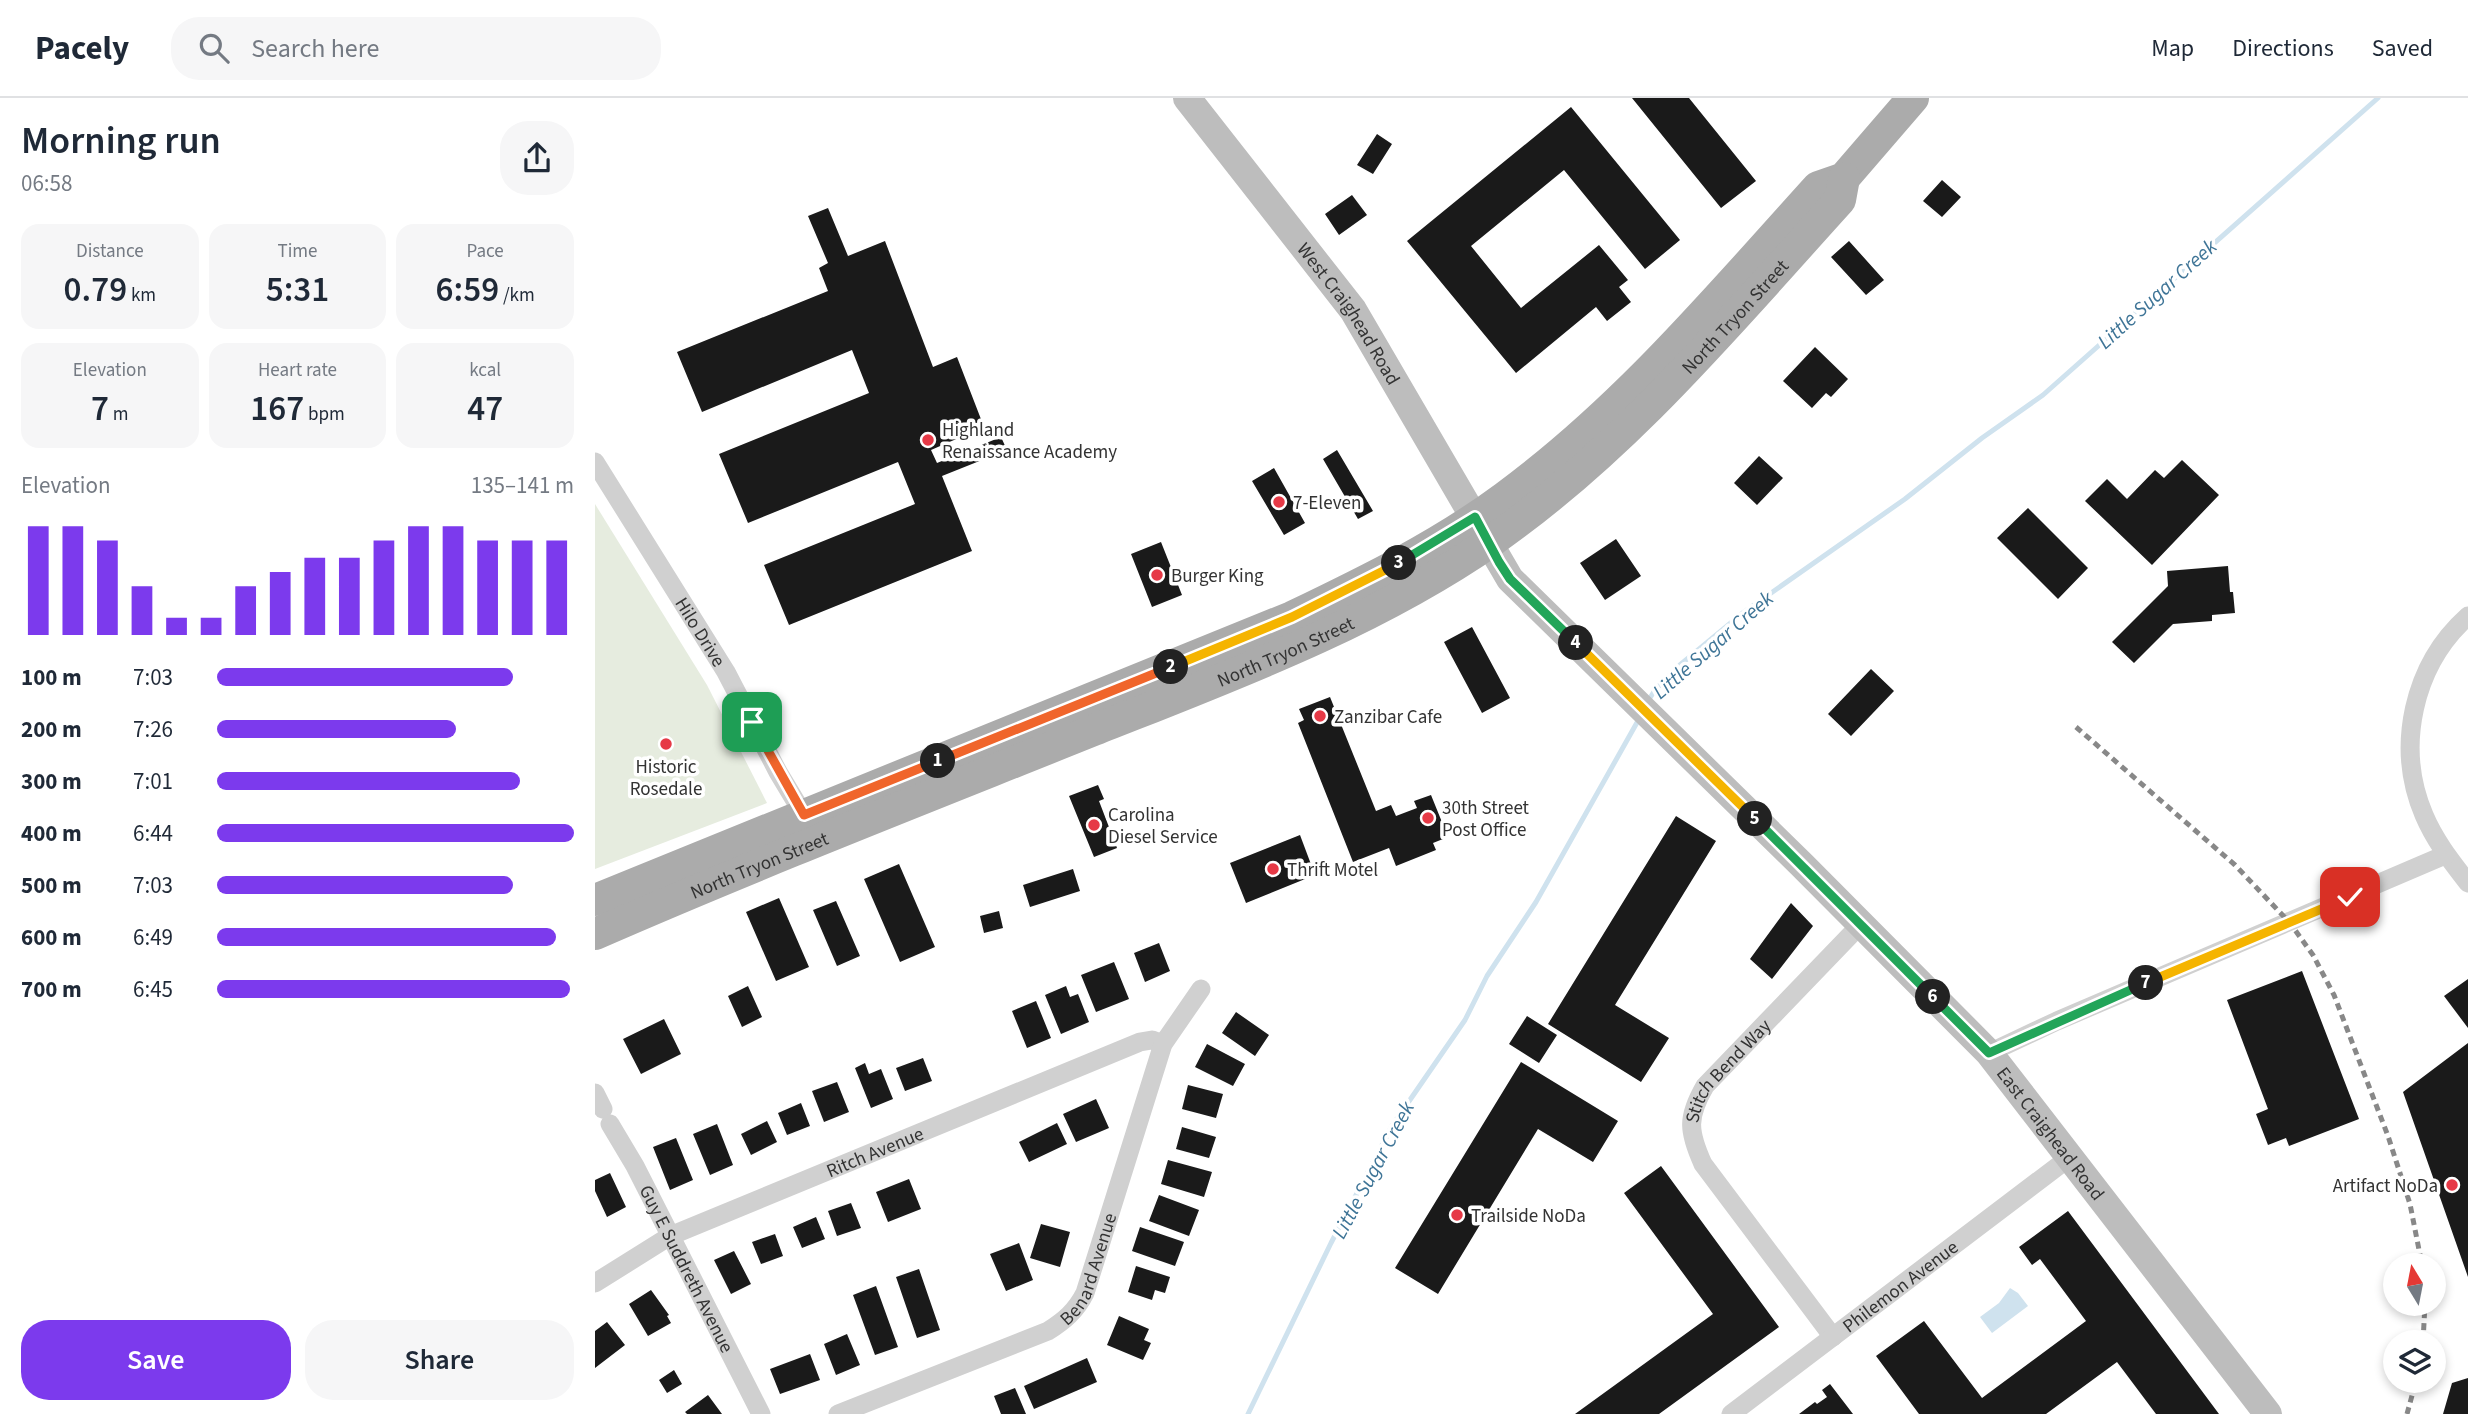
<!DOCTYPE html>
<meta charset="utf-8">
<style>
:root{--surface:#fff;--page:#f6f6f7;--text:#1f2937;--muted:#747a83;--line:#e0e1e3;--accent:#7c3aed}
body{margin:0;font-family:"Source Sans 3",sans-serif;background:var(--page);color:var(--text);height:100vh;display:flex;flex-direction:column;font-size:26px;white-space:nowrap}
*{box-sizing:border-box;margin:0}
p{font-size:23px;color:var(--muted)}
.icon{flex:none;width:38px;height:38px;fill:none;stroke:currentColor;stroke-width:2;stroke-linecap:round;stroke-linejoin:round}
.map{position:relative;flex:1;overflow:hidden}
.side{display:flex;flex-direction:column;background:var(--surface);width:595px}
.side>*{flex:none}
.needle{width:46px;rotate:350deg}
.controls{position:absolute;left:1788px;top:1155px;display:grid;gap:14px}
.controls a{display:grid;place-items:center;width:63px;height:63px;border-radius:50%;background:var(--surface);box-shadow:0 4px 10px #0003;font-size:35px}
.pin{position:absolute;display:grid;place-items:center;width:60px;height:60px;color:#fff;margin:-30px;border-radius:14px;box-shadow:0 4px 10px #0006}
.km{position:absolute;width:35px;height:35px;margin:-18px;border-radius:50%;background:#222;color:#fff;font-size:19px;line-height:35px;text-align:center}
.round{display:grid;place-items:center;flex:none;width:74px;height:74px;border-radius:28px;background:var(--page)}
.headline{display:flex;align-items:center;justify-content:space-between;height:119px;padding:0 21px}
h1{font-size:38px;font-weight:600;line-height:52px}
.figures{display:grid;grid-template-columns:repeat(3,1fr);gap:10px;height:119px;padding:7px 21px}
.figures div{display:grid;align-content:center;border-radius:18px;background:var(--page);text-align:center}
.figures b{font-size:35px;font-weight:600}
.figures small{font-size:19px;font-weight:400}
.figures p{font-size:19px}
.chart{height:196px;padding:14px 21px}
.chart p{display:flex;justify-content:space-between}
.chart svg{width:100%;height:126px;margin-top:7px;stroke:var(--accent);stroke-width:6}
.button{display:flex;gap:14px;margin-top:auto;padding:14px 21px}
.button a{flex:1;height:80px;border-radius:28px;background:var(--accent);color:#fff;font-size:28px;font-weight:600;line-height:80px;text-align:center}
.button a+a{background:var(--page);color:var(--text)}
ul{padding:0 21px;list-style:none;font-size:23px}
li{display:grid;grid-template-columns:112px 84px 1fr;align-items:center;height:52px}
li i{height:18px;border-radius:9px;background:var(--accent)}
header{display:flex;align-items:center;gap:42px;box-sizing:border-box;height:98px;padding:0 35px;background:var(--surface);border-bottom:2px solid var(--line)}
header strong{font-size:33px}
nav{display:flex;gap:38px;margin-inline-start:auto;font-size:24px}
.search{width:490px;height:63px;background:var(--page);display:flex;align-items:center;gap:18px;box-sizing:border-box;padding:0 24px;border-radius:28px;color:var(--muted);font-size:26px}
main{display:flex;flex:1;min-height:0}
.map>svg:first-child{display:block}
</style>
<header>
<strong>Pacely</strong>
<div class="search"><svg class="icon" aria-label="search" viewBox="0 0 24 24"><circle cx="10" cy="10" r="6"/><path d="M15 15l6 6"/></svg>Search here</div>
<nav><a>Map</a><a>Directions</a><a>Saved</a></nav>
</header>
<main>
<section class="side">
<div class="headline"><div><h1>Morning run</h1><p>06:58</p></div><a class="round"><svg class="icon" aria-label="share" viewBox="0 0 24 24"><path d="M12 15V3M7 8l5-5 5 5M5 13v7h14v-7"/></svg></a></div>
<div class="figures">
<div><p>Distance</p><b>0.79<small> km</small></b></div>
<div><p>Time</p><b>5:31</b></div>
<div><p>Pace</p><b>6:59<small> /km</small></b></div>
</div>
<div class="figures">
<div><p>Elevation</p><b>7<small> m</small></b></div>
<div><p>Heart rate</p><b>167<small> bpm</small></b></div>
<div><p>kcal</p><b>47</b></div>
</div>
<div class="chart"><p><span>Elevation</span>135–141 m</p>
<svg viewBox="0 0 160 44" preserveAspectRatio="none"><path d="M5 44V6M15 44V6M25 44V11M35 44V27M45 44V38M55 44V38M65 44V27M75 44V22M85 44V17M95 44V17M105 44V11M115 44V6M125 44V6M135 44V11M145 44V11M155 44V11"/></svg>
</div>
<ul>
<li><b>100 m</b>7:03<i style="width:83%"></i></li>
<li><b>200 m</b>7:26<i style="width:67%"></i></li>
<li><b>300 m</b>7:01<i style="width:85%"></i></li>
<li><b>400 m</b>6:44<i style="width:100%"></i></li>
<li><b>500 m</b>7:03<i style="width:83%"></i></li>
<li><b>600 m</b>6:49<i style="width:95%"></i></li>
<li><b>700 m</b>6:45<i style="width:99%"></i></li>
</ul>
<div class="button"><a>Save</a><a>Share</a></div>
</section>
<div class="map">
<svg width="1873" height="1316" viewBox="0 0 1873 1316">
<rect width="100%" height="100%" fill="#fff"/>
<path fill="#e6ecdf" d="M0,406L112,587L172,705L0,771Z"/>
<path fill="#cfe2ee" d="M1415,1190L1423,1195L1433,1208L1397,1235L1385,1219L1404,1205Z"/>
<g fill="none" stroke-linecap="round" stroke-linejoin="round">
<path stroke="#cfe2ee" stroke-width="5" d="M1053,603L1060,592L1080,571L1149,514L1310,401L1387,340L1448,297L1783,0
M653,1316L736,1145L797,1028L870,922L892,878L941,804L1044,621"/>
</g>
<path fill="#1a1a1a" d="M1037,0H1094L1161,83L1126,110Z
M976,9L1085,142L1050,171L969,72L876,148L926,210L1004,147L1033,182L1024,189L1036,204L1012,223L1001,209L921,275L812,143Z
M782,36L797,46L778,76L762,67Z
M1347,82L1366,99L1347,119L1328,103Z
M757,97L772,117L744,137L730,116Z
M233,110L253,158L290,143L338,269L362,259L389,329L336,352L342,365L406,339L412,352L347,378L377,453L194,527L169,467L320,406L303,364L153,425L124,356L274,295L257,252L107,314L82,254L233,193L224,170L233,165L213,118Z
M1254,143L1289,182L1271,197L1236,159Z
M1220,249L1253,281L1236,299L1231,295L1217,310L1188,283Z
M742,352L778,413L763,421L728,361Z
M1164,358L1188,380L1162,407L1139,385Z
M1587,362L1624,397L1557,467L1490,403L1512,381L1532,401L1560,372L1569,380Z
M679,370L710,425L689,437L657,383Z
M1433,410L1493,470L1463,501L1402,440Z
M1021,441L1046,478L1010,502L985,465Z
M566,444L587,497L557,509L536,456Z
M1633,468L1635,494H1638L1640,515L1617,517V523L1578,526L1539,565L1517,544L1573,488L1572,473Z
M877,529L915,600L887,615L849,544Z
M1276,571L1299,593L1256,638L1233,616Z
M735,599L781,713L796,707L801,718L822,710L819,703L836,697L853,739L838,745L841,752L801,768L794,750L758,764L703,625L709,622L704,611Z
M503,687L509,701L504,703L522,750L499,759L474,698Z
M1081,718L1121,743L1020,907L1074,940L1046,984L953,926Z
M705,737L720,777L651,805L635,765Z
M304,766L340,849L305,864L269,781Z
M478,771L485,793L435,809L428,787Z
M184,800L214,869L181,883L151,814Z
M241,803L265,858L242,868L218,812Z
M1196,805L1218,828L1177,881L1155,861Z
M404,813L408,830L389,835L385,818Z
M564,845L575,873L550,884L539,855Z
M519,864L534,901L501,914L486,877Z
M1707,873L1764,1021L1694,1048L1691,1040L1673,1047L1661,1016L1673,1011L1632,902Z
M1873,881V930L1849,898Z
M153,888L167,919L147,929L133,898Z
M471,888L475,899L483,896L494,924L466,936L450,897Z
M441,903L456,940L432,950L417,913Z
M641,914L674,937L660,958L627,935Z
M932,918L962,937L944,965L914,946Z
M69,921L86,956L46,976L28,941Z
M1873,945V1179L1808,994Z
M612,946L650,966L638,988L600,969Z
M328,960L337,983L310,993L301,970Z
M926,964L1023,1023L998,1064L943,1031L843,1196L800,1170Z
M270,965L274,976L286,971L298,1001L276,1010L260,970Z
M242,984L254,1014L229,1024L217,993Z
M593,987L628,996L621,1020L587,1011Z
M501,1001L514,1030L481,1044L468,1016Z
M206,1005L215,1028L192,1037L183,1015Z
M172,1023L182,1044L156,1057L146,1036Z
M462,1025L472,1046L434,1064L424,1044Z
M122,1026L138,1067L115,1077L98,1036Z
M587,1029L621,1039L614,1060L581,1051Z
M81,1040L98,1082L75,1092L58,1049Z
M573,1062L617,1074L609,1099L566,1086Z
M1066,1068L1184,1229L1064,1316H980L1118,1216L1029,1095Z
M15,1075L31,1109L12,1119L0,1093V1082Z
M314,1081L326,1111L293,1124L281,1094Z
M564,1097L604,1112L594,1138L554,1123Z
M256,1105L266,1130L242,1138L233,1113Z
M1473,1113L1624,1316H1561L1522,1264L1451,1316H1324L1281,1258L1329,1223L1387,1300L1491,1223L1445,1161L1437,1167L1424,1149Z
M221,1119L230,1141L207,1150L198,1129Z
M446,1126L475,1134L465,1169L435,1160Z
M545,1129L589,1144L580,1168L537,1153Z
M180,1136L188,1158L166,1166L157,1144Z
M424,1145L438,1182L411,1193L395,1156Z
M139,1153L156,1186L136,1196L119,1162Z
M541,1168L575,1179L570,1195L560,1192L557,1202L533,1194Z
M324,1171L345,1232L322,1240L301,1179Z
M281,1188L303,1249L280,1257L258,1197Z
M56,1192L74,1217L72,1218L76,1225L53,1238L34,1206Z
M524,1218L554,1231L549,1242L556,1245L548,1262L512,1247Z
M12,1224L30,1247L0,1270V1233Z
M252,1236L265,1267L241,1277L229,1246Z
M215,1256L225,1282L185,1296L175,1271Z
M492,1260L502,1284L439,1311L429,1288Z
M79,1272L87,1286L72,1295L64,1282Z
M1873,1280V1316H1848L1857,1285Z
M1235,1286L1258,1316H1204L1220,1304L1222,1306L1232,1299L1227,1292Z
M420,1290L431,1316H406L399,1298Z
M113,1297L127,1316H92L90,1314Z"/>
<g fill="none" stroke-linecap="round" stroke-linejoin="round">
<g stroke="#d0d0d0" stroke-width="19">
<path id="s1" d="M0,364L131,574L183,674L213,724"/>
<path d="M1873,518C1818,567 1800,649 1829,717C1840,743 1856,763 1873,785"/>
<path d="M1394,955L1462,923L1850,757"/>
<path d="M0,995L8,1011"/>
<path id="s2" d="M15,1026L40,1068L166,1316"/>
<path id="s3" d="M0,1185L75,1138L545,944L557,942L568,946"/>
<path id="s4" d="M1238,1239L1108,1066C1093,1033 1092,1019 1110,988L1266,826"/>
<path id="s5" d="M243,1316L453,1233C469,1223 481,1213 490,1195L568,946L606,891"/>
<path id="s6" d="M1136,1316L1475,1059"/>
</g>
<path stroke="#bdbdbd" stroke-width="28" id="s7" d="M592,0L758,212L915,481L1207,767L1394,955L1673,1316"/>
<g stroke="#ababab" stroke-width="32">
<path d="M0,802L697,519C770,484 844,448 910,399C1030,311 1124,198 1223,89L1249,80L1318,0"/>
<path id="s8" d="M0,836C165,764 332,699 499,632C635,578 777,526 898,442C1031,349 1136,222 1245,102L1249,80"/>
</g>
<path stroke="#888" stroke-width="5" stroke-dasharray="7 5" stroke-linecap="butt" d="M1481,629L1640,767L1695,825L1718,857L1739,897L1793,1038L1815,1106L1827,1167
M1828,1244L1830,1206
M1812,1316L1821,1283"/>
</g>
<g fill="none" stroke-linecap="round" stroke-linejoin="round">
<defs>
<path id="split-1" d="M157,624L209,717L343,663"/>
<path id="split-2" d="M343,663L576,569"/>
<path id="split-3" d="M576,569L697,519L804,465"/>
<path id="split-4" d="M804,465L880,419L904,464L915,481L981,545"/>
<path id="split-5" d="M981,545L1160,721"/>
<path id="split-6" d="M1160,721L1338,899"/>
<path id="split-7" d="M1338,899L1394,955L1551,885"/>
<path id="split-8" d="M1551,885L1755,799"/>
</defs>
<use href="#split-1" stroke="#fff" stroke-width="14"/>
<use href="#split-2" stroke="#fff" stroke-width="14"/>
<use href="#split-3" stroke="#fff" stroke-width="14"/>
<use href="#split-4" stroke="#fff" stroke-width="14"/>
<use href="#split-5" stroke="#fff" stroke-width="14"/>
<use href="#split-6" stroke="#fff" stroke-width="14"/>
<use href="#split-7" stroke="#fff" stroke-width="14"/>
<use href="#split-8" stroke="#fff" stroke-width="14"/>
<use href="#split-1" stroke="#f0652b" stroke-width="9"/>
<use href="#split-2" stroke="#f0652b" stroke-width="9"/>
<use href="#split-3" stroke="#f5b400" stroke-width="9"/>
<use href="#split-4" stroke="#22a559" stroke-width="9"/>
<use href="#split-5" stroke="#f5b400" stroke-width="9"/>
<use href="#split-6" stroke="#22a559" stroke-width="9"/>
<use href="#split-7" stroke="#22a559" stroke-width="9"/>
<use href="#split-8" stroke="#f5b400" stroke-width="9"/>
</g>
<g fill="#e63946" stroke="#fff" stroke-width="2.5">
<circle cx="333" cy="342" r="7"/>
<circle cx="684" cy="404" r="7"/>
<circle cx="562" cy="477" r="7"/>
<circle cx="725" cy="618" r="7"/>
<circle cx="71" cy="646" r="7"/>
<circle cx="833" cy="720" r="7"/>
<circle cx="499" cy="727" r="7"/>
<circle cx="678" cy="771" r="7"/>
<circle cx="1857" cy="1087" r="7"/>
<circle cx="862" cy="1117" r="7"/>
</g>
<g text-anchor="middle" stroke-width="7" stroke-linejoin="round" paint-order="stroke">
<g font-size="19" fill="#333" stroke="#fff">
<text dy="7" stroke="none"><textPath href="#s7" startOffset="270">West Craighead Road</textPath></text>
<text dy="7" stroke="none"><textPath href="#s8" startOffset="1312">North Tryon Street</textPath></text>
<text dy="7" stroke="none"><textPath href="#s1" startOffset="200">Hilo Drive</textPath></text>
<text dy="7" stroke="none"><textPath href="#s8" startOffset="746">North Tryon Street</textPath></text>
<text dy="7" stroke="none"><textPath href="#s8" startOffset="178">North Tryon Street</textPath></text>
<text dy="7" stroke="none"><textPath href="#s4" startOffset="324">Stitch Bend Way</textPath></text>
<text dy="7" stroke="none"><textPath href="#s7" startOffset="1356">East Craighead Road</textPath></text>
<text dy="7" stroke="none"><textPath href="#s3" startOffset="310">Ritch Avenue</textPath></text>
<text dy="7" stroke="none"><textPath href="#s5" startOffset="303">Benard Avenue</textPath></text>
<text dy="7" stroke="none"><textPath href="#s2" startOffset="164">Guy E Suddreth Avenue</textPath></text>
<text dy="7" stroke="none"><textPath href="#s6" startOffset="212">Philemon Avenue</textPath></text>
</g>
<g font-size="19" fill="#333" stroke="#fff" text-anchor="start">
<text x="347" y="338">Highland<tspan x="347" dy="22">Renaissance Academy</tspan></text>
<text x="698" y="411">7-Eleven</text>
<text x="576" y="484">Burger King</text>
<text x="739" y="625">Zanzibar Cafe</text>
<text x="71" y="675" text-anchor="middle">Historic<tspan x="71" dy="22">Rosedale</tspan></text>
<text x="847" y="716">30th Street<tspan x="847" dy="22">Post Office</tspan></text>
<text x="513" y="723">Carolina<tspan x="513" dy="22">Diesel Service</tspan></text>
<text x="692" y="778">Thrift Motel</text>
<text x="1843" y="1094" text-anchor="end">Artifact NoDa</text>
<text x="876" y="1124">Trailside NoDa</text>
</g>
<g font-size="21" font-style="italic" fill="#3f7597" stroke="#fff">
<text transform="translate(1562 196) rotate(-42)" y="7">Little Sugar Creek</text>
<text transform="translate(1118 547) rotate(-41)" y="7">Little Sugar Creek</text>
<text transform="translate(778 1072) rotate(-62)" y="7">Little Sugar Creek</text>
</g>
</g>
</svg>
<div class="controls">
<a><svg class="needle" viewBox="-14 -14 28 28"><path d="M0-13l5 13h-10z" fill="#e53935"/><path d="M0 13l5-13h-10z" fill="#747a83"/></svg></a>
<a><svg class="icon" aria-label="layers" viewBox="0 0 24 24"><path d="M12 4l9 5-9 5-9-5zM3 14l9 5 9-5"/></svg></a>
</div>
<div class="pin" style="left:157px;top:624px;background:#1e9e55"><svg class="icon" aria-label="arrive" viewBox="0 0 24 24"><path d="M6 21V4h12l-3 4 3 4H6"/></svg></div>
<div class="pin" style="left:1755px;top:799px;background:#d93025"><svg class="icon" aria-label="check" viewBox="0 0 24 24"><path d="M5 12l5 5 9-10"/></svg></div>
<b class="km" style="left:343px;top:663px">1</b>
<b class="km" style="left:576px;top:569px">2</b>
<b class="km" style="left:804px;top:465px">3</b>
<b class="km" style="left:981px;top:545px">4</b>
<b class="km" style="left:1160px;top:721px">5</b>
<b class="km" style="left:1338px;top:899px">6</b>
<b class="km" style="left:1551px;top:885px">7</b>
</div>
</main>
